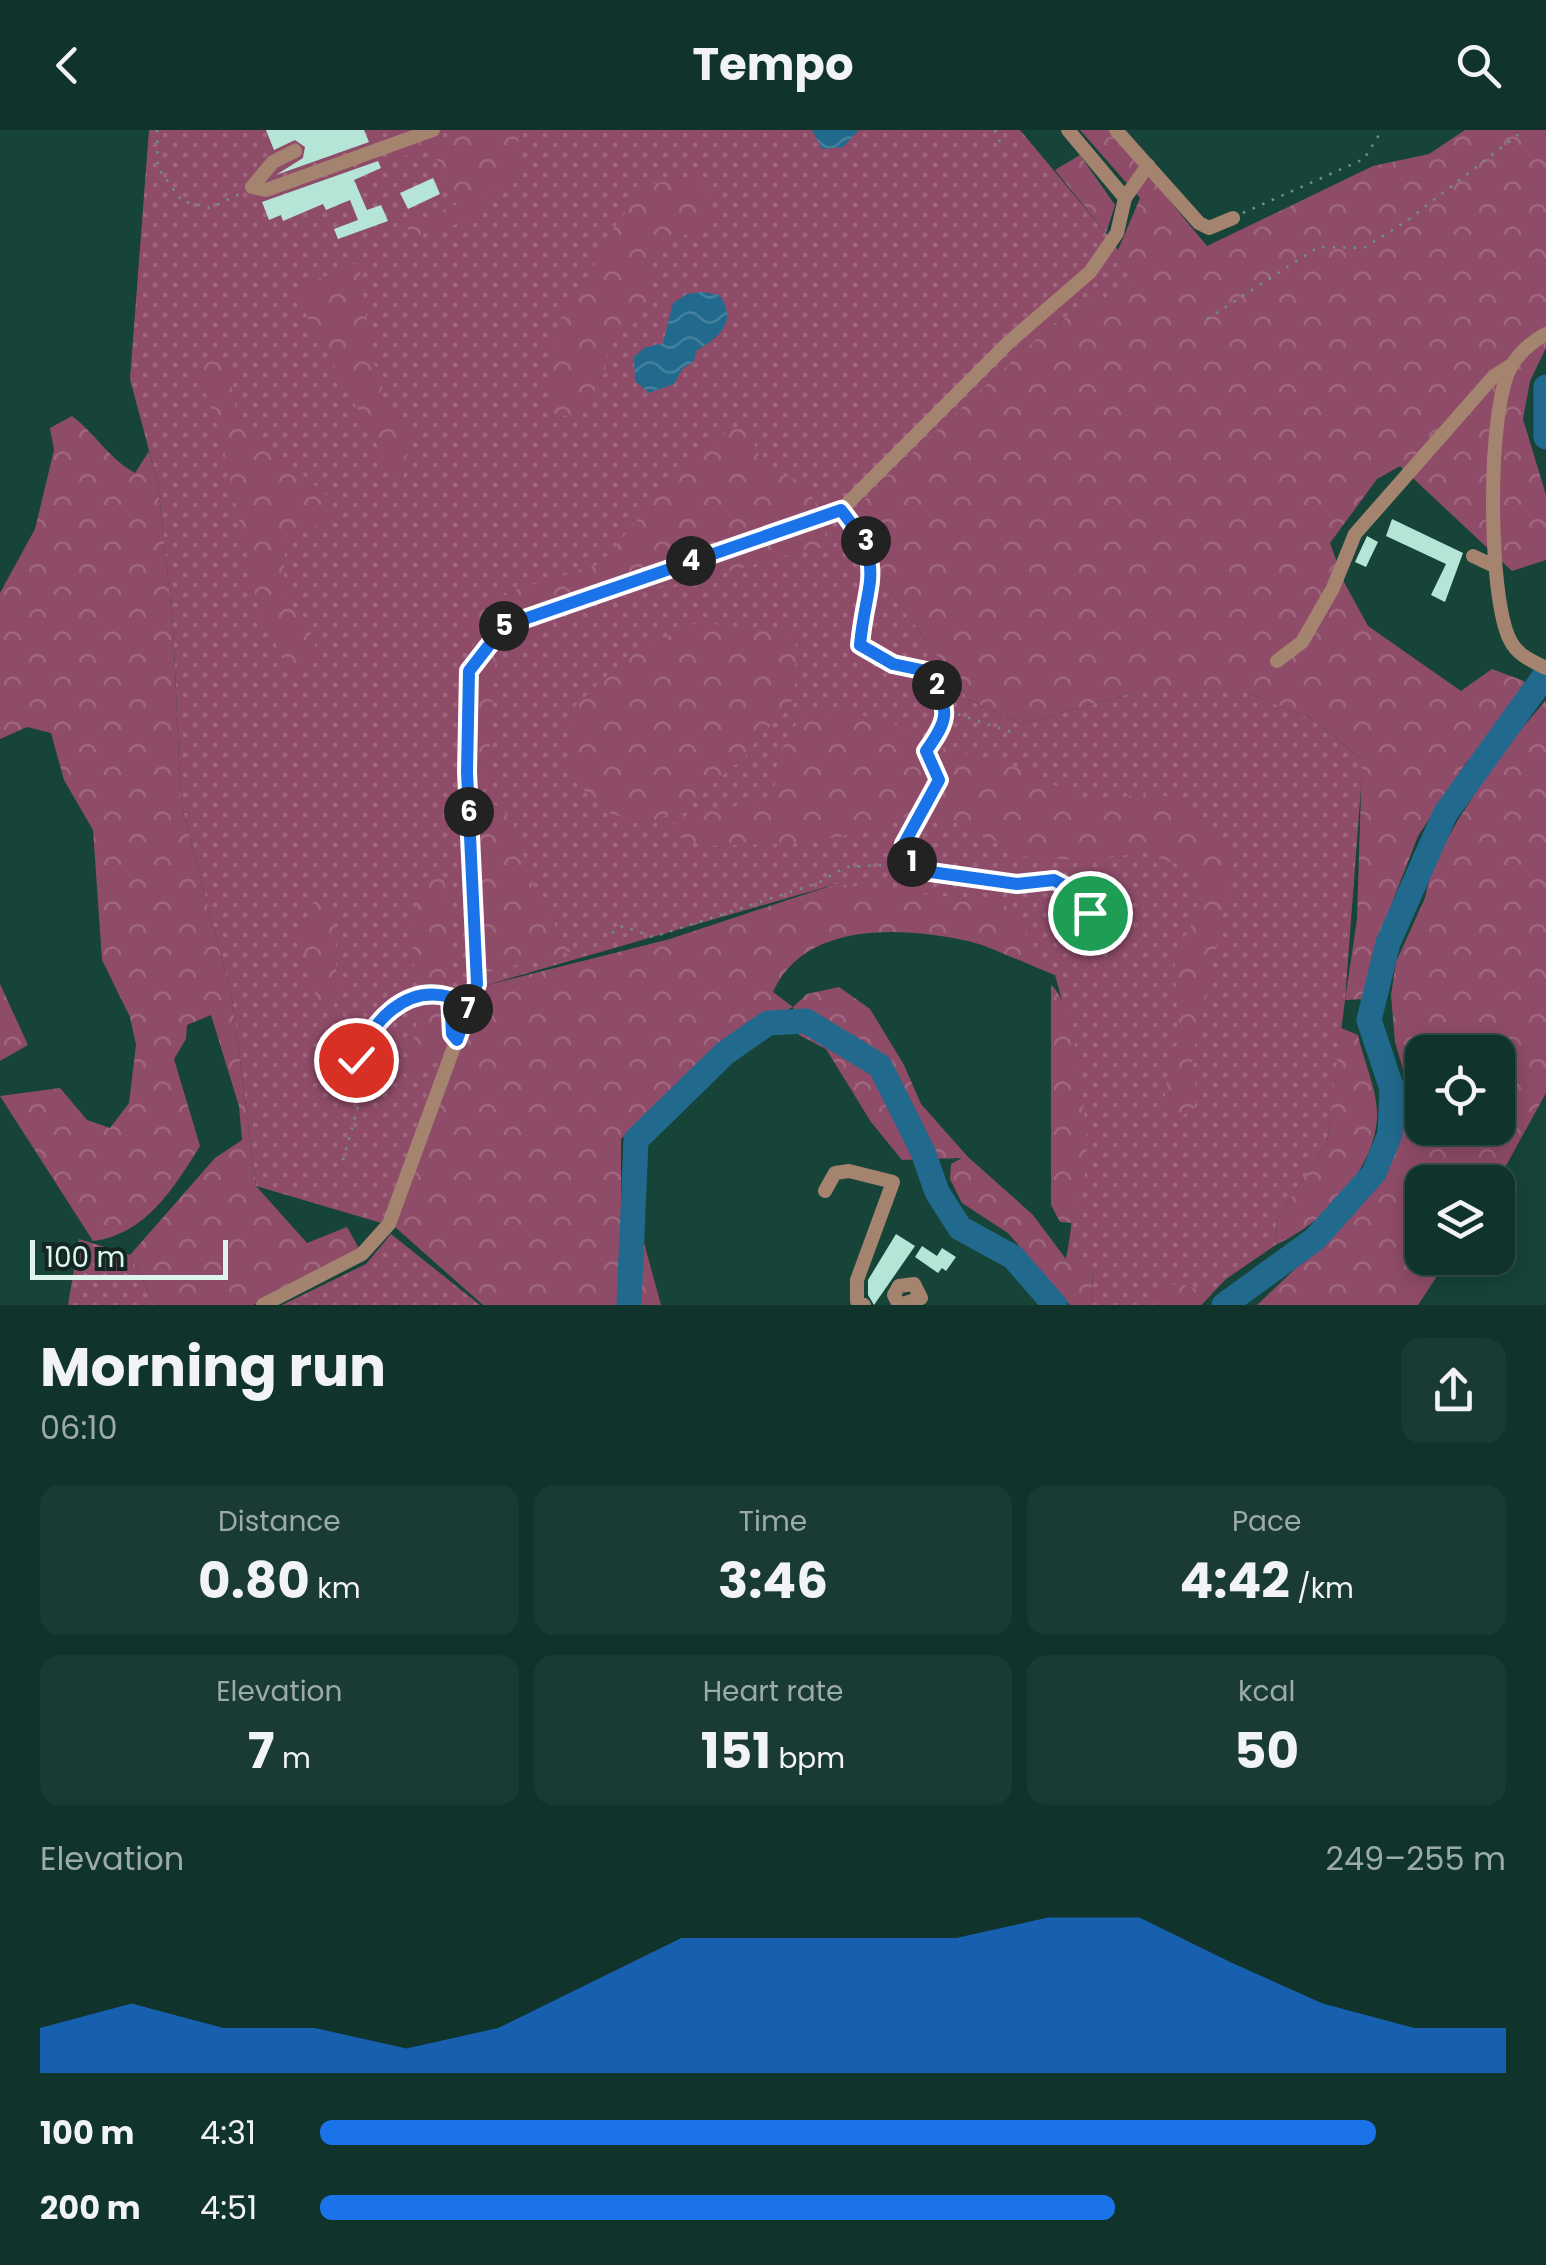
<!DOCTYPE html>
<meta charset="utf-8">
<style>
:root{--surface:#10332b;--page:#193b33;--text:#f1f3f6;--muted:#9caaa9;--line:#304e47;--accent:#1a73e8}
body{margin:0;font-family:Poppins,sans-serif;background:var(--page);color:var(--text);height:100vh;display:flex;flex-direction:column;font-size:38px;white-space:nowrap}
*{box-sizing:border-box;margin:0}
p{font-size:32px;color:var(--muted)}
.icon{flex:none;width:55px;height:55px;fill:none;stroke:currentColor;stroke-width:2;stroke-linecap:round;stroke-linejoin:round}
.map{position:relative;height:1175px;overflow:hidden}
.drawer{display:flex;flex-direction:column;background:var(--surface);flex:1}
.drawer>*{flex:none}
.buttons{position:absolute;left:1405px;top:905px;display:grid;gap:20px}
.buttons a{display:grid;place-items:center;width:110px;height:110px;border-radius:20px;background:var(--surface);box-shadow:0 5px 25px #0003,0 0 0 2px var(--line);font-size:50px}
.scale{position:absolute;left:30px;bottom:25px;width:198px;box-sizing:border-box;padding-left:10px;border:5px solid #ddf5ed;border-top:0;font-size:28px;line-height:35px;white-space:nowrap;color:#ddf5ed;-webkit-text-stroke:8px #142621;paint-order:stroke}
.pin{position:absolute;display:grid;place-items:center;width:85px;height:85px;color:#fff;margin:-42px;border:5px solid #fff;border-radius:50%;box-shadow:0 2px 10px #0007}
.km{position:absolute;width:50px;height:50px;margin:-25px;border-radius:50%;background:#222;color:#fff;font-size:28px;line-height:50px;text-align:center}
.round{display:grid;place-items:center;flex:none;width:105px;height:105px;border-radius:20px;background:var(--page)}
.head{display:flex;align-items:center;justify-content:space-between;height:170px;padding:0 40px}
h1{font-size:55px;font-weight:700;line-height:75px}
.stats{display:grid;grid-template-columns:repeat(3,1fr);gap:15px;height:170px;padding:10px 40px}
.stats div{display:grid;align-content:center;border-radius:20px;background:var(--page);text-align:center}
.stats b{font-size:50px;font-weight:700}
.stats small{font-size:28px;font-weight:400}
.stats p{font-size:28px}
.chart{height:280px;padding:20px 40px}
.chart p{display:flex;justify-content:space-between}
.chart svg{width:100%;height:180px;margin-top:10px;fill:var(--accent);opacity:.7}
ul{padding:0 40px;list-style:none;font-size:32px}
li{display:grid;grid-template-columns:160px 120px 1fr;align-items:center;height:75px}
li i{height:25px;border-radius:12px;background:var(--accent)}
header{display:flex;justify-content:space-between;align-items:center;height:130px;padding:0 40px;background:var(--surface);font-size:45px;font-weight:700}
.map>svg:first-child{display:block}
</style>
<header><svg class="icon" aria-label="back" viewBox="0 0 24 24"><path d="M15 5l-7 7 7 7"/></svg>Tempo<svg class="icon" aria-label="search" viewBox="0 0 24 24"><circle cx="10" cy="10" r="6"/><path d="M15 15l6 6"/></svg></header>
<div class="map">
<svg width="1546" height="1175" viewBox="0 0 1546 1175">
<defs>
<pattern id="grass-dots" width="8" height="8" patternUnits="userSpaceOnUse" patternTransform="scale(2.5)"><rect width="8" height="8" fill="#8f4c69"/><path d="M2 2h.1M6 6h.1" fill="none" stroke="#9e667f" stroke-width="1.8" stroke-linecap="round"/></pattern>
<pattern id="forest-crowns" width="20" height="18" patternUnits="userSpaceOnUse" patternTransform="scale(2.5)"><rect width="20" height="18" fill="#8f4c69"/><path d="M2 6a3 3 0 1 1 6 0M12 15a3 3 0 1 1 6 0" fill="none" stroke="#9e667f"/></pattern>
<pattern id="water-waves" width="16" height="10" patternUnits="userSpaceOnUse" patternTransform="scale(2.5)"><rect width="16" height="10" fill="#226a8d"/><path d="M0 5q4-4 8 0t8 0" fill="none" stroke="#42809d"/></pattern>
</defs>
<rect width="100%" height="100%" fill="#164439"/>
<path fill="url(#grass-dots)" d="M149,0H1020L1106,103L1140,151L1053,194L842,394L969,570L1022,594L1134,562H1245L1313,589L1363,631L1345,870L1327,1013L1276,1091L1277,1114L1226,1149L1201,1175H1091L1093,1140L1066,1129C1082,1049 1079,923 1055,845L836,754L483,856L395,1097L256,1056L232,868L181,673L173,495L158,354L130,249Z
M391,1104L480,1175H282L366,1134Z
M79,1109L130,1125L155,1175H68Z"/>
<path fill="url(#forest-crowns)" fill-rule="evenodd" d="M470,0H516L523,34L516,45L500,52L473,83L456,94L412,107L407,96L457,74L431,18L402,27L398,19L436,5L447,12Z
M1080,0H1111L1207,116L1373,36L1429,24L1465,0H1546V218L1530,251L1523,289L1546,365V430L1512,441L1400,336L1377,349L1330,413L1344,452L1368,496L1461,561L1492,539L1524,551L1526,562L1466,633L1418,706L1380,804L1365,869L1345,870L1357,789L1362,630L1313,589L1245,562H1134L1022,594L969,570L842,394L884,349L1053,194L1139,151L1118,120L1140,68Z
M1080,25L1115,75L1106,103L1055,40Z
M690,47L706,61L714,92L664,114L651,133L647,172L639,188L607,219L605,242L579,289L549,282L550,225L563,182L579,166L612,100L647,55Z
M359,132L372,230L384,253L376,271L409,302L402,361L293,160Z
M218,230L228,242L239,290L331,369L332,392L287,403C281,449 281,476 317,509L310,536L294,541L286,537L257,473L222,311L201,249L206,231Z
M72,286C96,304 108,328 135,343L149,321L158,354L173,495L181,673L232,868L256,1056L307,1113L347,1097L360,1120L254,1175H155L130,1125L215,1028L242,1010L239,976L211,885L187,895L186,909L174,929L200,1016C174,1058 145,1105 93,1111L0,966L60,958L87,990L110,998L129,973L136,915L130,887L102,830L93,700L64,650L51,603L27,597L0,609V463L35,399L54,320L50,298Z
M747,296L764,337C818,354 812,366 829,416C793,422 760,433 725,443C673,457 527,479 496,521L486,667L512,690L538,770L573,821L481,844L473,483L502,464L600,434L676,345L732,298Z
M699,492L796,504L795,565L782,587L758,606L745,627L681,679L653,691L612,685L579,656L569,632L575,576L631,523Z
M1546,570V963L1497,1052H1422V1128H1449L1418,1175H1257L1338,1098L1382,1047L1411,966L1395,912L1391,865L1396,832L1425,768L1432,736L1458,690L1501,623ZM1422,922H1498V998H1422Z
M849,582L898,595L921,612L1022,639L1089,672L1156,662L1190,678L1215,699L1234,732L1190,941L1199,963L1193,980L1178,988L1163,977L1171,924L1179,911L1174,826L1200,780L1197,742L1144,722L1090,731L1020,726L963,692L905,685L876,699L806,713L703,716L675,705L673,695L687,685L769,670L777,648V628L802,583Z
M442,741L450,779L452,851L442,857L418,859C411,823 406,774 431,743Z
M836,754L1004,773L1055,845C1027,834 997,818 968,811C904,797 805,790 773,862L793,877L807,864L839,857L870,879L904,935L921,974L968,1027L1033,1085L1066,1129L1093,1139L1091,1175H1070L1008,1103L962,1073L950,1049L951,1034L962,1028L902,1030L871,992L826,919L799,905L793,877C725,905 675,960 621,1009V1175H483L395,1097L483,856L670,809Z
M318,764L335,780L337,864L333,879L317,874L306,825L297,807Z
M0,854L28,915L0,931Z
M1051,855C1076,874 1086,989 1087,1023C1088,1045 1078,1072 1073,1093L1060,1092L1051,1075Z
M417,873L448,875C444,909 441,929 411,947L404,943L416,901Z
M1341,898L1358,905C1363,929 1376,957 1377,981C1379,1036 1323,1094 1277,1114L1276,1091L1327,1013Z
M635,1108L644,1113L661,1175H641Z
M1177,1153L1212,1164L1201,1175H1154L1160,1162Z"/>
<path fill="url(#water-waves)" d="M812,0H859L843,17L822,19Z
M702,162L719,165C739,192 718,208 696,221L694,231L682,239L674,254L649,263L635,251L634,227L644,218L663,213L673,173L687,164Z"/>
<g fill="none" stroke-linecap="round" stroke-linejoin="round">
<path stroke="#226a8d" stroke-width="25" d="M1546,257V307
M629,1175L636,1010L725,923L768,893L806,891L880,936L923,1022L937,1062L960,1098L1013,1127L1055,1175
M1224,1175L1315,1109L1374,1043L1390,1004L1392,959L1369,890L1388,813L1445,684L1546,544"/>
</g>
<path fill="#b5e5d6" d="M266,0H364L369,12L276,45L303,28L305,17L295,10L274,20Z
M378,31L381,38L354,50L367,80L381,75L388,91L338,109L334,99L358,90L350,70L326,80L323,74L283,91L281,85L269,90L262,72Z
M433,48L440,64L408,79L400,63Z
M1392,389L1463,423L1445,472L1431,465L1446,434L1386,406Z
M1367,406L1378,412L1366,437L1355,432Z
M896,1104L915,1116L874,1175L868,1165V1150Z
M922,1116L937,1126L942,1118L956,1127L946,1141L942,1138L938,1143L915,1127Z"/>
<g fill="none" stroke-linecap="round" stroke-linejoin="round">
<path stroke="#6c9187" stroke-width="2.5" stroke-dasharray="2.5 8" stroke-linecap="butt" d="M157,0L158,38L182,71L210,78L242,63
M995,0L1000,12
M1243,83L1364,29L1382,0
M1207,189L1318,117L1364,118L1408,90L1524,0
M848,389C886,435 865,462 860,515L893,533L931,542C947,580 952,586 926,621L939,650L904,714L915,739
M948,581L1017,604
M612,803L623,796L653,807L818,753L846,737L879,735L1017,754L1053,750L1067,757L1090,783
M343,1030L360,970L356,930L371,895L421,864L449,867L453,880"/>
<path stroke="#a4846f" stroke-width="14" d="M1116,0L1199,93L1209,98L1233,88
M295,21L273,32L252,57L266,60L433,0
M1125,68L1148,35
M1546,204C1533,211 1520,222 1512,235C1486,276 1488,468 1510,510C1517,525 1532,531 1546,538
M1473,426L1494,436
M1277,531L1302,512L1333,458L1355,404L1493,247L1510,236
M825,1061L835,1043L849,1041L893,1052L857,1150V1171L864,1175
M263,1175L362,1124L389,1094L477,854L467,642L469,541L504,495L841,380L1009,212L1090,142L1117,103L1125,68L1068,0
M899,1175L894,1165L899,1156L914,1154L921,1168L900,1175"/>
</g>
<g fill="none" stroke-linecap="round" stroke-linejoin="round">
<defs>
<path id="route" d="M356,930C372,893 404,854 450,867L452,904L457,910L477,854L467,642L469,541L504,496L841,380C888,438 866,449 860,515L893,534L931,542C947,581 952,585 926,621L939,650L904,714L916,740L1017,754L1054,750L1067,757L1090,783"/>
</defs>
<use href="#route" stroke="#fff" stroke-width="20"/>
<use href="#route" stroke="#1a73e8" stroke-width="12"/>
</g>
</svg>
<div class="buttons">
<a><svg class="icon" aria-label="locate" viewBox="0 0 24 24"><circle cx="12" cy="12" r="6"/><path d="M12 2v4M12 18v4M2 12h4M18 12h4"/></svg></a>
<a><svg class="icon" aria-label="layers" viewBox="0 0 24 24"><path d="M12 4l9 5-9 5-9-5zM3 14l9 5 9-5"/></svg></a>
</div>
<div class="scale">100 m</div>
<div class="pin" style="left:1090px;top:783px;background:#1e9e55"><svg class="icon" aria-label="arrive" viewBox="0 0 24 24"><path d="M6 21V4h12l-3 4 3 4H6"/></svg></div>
<div class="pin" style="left:356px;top:930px;background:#d93025"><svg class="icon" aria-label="check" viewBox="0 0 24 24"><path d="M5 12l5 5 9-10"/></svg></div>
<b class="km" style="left:912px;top:732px">1</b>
<b class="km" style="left:937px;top:555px">2</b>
<b class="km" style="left:866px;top:411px">3</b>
<b class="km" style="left:691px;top:431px">4</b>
<b class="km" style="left:504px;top:496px">5</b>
<b class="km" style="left:469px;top:682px">6</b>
<b class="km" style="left:468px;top:879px">7</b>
</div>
<section class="drawer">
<div class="head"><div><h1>Morning run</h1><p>06:10</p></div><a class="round"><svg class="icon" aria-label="share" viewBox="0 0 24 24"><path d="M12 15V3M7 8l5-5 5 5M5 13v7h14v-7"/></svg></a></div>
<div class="stats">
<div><p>Distance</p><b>0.80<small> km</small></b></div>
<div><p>Time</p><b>3:46</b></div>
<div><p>Pace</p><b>4:42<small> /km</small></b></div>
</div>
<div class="stats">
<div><p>Elevation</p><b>7<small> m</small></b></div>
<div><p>Heart rate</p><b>151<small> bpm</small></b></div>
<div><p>kcal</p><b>50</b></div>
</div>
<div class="chart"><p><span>Elevation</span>249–255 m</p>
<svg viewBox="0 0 160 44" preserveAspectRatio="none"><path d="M0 44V33L10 27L20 33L30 33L40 38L50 33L60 22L70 11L80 11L90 11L100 11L110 6L120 6L130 17L140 27L150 33L160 33V44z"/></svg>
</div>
<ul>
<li><b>100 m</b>4:31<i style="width:89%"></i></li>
<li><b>200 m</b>4:51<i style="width:67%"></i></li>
</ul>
</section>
